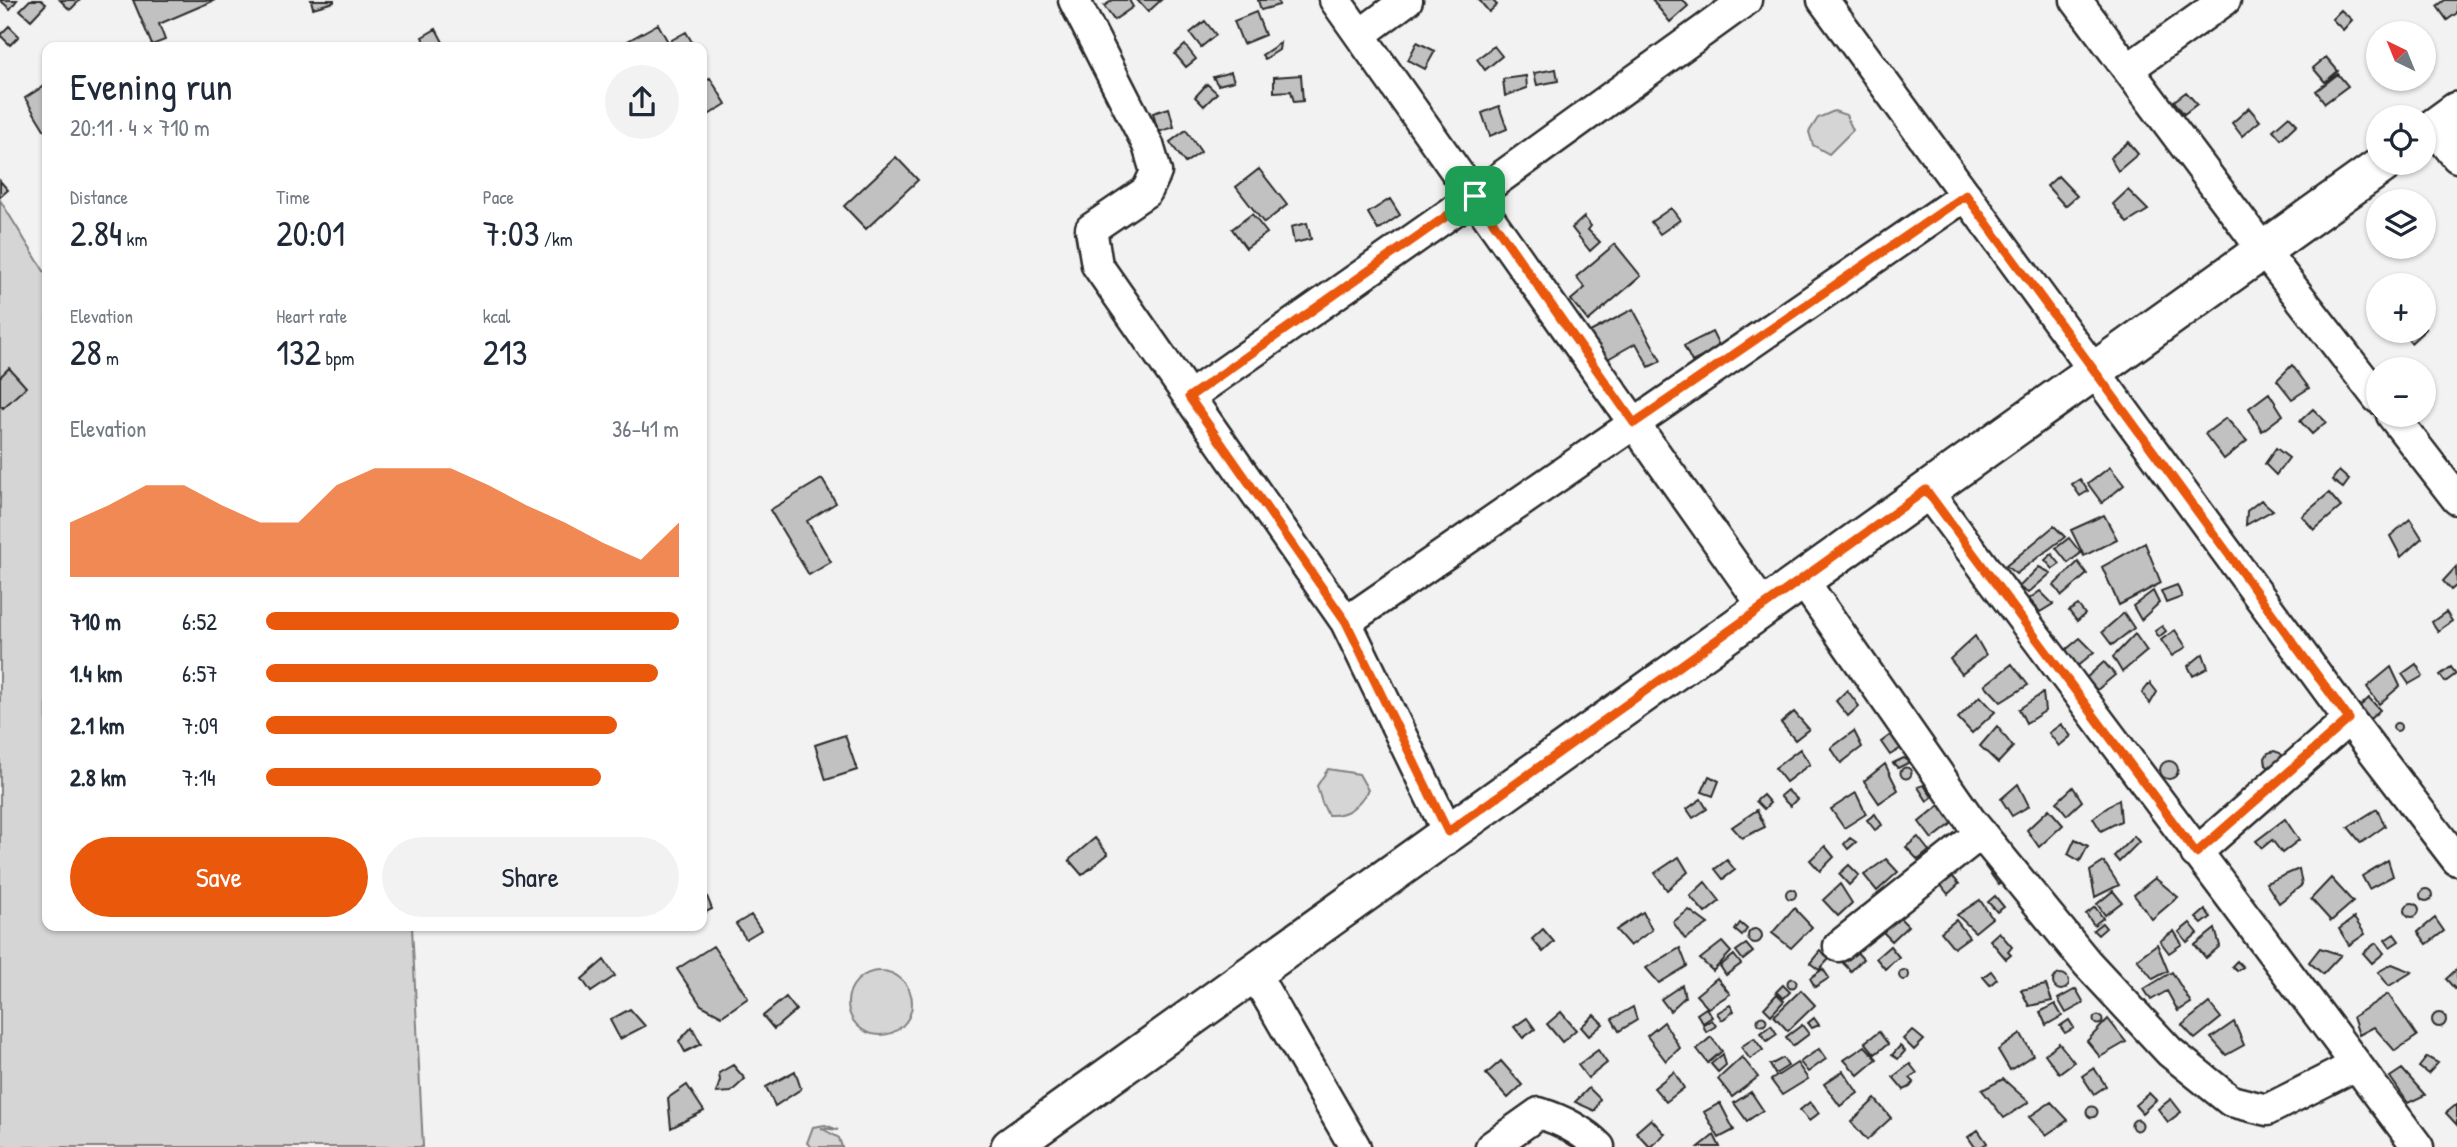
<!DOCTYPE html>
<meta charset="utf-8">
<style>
:root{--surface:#fff;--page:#f2f2f3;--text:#1f2937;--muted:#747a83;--accent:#ea580c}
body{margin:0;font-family:"Patrick Hand",sans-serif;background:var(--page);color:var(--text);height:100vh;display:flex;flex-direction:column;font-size:26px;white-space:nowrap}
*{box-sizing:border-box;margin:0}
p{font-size:23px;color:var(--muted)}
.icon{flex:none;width:38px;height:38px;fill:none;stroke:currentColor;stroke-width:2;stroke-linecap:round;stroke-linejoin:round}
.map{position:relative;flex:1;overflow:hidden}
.sheet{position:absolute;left:42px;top:42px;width:665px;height:889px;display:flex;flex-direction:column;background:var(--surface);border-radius:14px;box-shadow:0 2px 5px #0004}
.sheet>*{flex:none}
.needle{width:46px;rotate:317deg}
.controls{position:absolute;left:2366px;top:21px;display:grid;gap:14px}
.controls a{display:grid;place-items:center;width:70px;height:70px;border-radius:50%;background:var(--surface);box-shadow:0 2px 5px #0004;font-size:35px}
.pin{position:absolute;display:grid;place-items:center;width:60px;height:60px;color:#fff;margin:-30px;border-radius:14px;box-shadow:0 4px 10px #0006}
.round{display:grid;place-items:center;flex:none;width:74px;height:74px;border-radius:37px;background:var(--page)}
.headline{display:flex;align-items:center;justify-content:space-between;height:119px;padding:0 28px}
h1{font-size:38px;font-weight:600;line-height:52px}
.metrics{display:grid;grid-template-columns:repeat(3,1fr);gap:10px;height:119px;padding:7px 28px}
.metrics div{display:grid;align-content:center}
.metrics b{font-size:35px;font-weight:600}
.metrics small{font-size:19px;font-weight:400}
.metrics p{font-size:19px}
.chart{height:196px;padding:14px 28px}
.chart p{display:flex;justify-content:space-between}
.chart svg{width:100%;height:126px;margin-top:7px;fill:var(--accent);opacity:.7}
.button{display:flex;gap:14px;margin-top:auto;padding:14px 28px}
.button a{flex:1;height:80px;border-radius:42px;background:var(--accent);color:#fff;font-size:28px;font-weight:600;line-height:80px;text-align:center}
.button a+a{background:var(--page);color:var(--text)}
ul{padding:0 28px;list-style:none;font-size:23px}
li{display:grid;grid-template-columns:112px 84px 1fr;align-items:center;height:52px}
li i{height:18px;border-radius:9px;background:var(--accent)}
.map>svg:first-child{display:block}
</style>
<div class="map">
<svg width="2457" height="1147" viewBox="0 0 2457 1147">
<rect width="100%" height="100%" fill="#f2f2f2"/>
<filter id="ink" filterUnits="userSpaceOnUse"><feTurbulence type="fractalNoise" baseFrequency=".0143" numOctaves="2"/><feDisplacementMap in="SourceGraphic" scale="14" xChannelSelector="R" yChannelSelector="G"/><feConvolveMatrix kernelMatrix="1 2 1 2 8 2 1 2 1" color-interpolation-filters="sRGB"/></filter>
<g filter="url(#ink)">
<path fill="#d5d5d5" stroke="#808080" stroke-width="2" d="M1834,111L1846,115L1853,130L1829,154L1813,145L1809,132L1818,118Z
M0,200L47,276V926H412L423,1147H0Z
M1328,769L1359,774L1368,790C1358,806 1348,816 1328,815L1322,803L1317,786Z
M848 1003a32 32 0 1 1 64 0a32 32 0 1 1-64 0Z
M825,1125L838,1130L821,1128L839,1138L842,1147H812L807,1143L813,1127Z"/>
<path fill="#c1c1c1" stroke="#2b2b2b" stroke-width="2" d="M0,0H17L10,9Z
M30,0H41L46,4L31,20L20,10Z
M60,0H80L70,10Z
M133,0H215L159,24L165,40L152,45Z
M311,0H334V2L313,8Z
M1113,0H1129L1133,7L1114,20L1104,6Z
M1137,0H1161L1148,12Z
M1258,0H1278L1279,5L1261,10Z
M1479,0H1492L1497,5L1489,12Z
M1652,0H1683L1688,6L1670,22Z
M2445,0H2457V13L2447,20L2437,6Z
M2341,10L2352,20L2343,30L2332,19Z
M1256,12L1265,35L1243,44L1234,21Z
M1205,21L1216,35L1201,47L1190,33Z
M658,24L668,42L686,32L695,47H617Z
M9,26L19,36L10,45L0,35Z
M436,29L443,42L433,47H428L422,37Z
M1417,42L1435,51L1425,69L1408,60Z
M1280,43L1279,50L1265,59L1262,55Z
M1185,45L1196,59L1186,67L1175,54Z
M1494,46L1502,56L1485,70L1477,59Z
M2326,57L2338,71L2325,82L2313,68Z
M1556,69L1558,81L1537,85L1534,73Z
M1231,72L1234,81L1218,85L1213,77Z
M2338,74L2348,86L2325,103L2316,91Z
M1301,75L1303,101L1294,102L1291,91L1274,92V77Z
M1526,76L1527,88L1505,96L1503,79Z
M710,78L726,104L702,119V83Z
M47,84V130L45,131L25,98Z
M1207,84L1217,93L1204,106L1195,97Z
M2186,92L2197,104L2184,114L2174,101Z
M1499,106L1507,129L1490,136L1482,113Z
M1169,108L1174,127L1158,132L1153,113Z
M2249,108L2260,121L2242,136L2232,123Z
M2289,116L2297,124L2281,139L2273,130Z
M1186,130L1201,152L1185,163L1170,142Z
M2128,142L2138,154L2118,171L2110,158Z
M896,157L918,180L866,229L844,206Z
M1259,169L1287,205L1264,223L1236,187Z
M2058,176L2077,196L2065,206L2047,186Z
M0,181L8,190L0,197Z
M2128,190L2148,210L2127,223L2113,204Z
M1390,199L1400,215L1378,230L1368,213Z
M1671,208L1680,220L1660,234L1651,222Z
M1252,214L1267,233L1246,248L1232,229Z
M1584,217L1591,226L1588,230L1600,242L1590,251L1572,228Z
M1307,223L1311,239L1294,243L1291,227Z
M1615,244L1641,276L1588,321L1571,300L1585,288L1576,277Z
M1633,309L1661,361L1649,367L1636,343L1606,360L1590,332Z
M2424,327L2426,329L2411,343L2401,331H2424Z
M1712,332L1720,348L1692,362L1684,346Z
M2292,365L2309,388L2292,399L2277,380Z
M9,368L26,387L3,408L0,405V377Z
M2269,393L2283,415L2262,431L2249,408Z
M2313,409L2326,422L2312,434L2300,421Z
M2226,418L2247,441L2224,459L2205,434Z
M2276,448L2289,458L2276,475L2265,464Z
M2110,467L2124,485L2102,503L2088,484Z
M2339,471L2349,480L2343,488L2332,480Z
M822,479L836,503L807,521L831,562L809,575L770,510Z
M2080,479L2088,491L2080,496L2072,484Z
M2329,493L2341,507L2314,530L2302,516Z
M2261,500L2273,510L2246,525L2247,511Z
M2104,515L2117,539L2084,556L2071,530Z
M2410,519L2422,538L2401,557L2390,536Z
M2054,526L2065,537L2016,574L2006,566Z
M2069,538L2081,553L2068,563L2056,548Z
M2145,543L2161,583L2119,605L2102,567Z
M2052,554L2060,564L2053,569L2045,560Z
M2078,562L2087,574L2062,596L2054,585Z
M2039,567L2051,573L2028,593L2019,587Z
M2456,567L2457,585L2451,590L2443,581Z
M2177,585L2182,597L2166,603L2161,591Z
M2040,591L2053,604L2040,612L2029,599Z
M2153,591L2159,603L2141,620L2133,606Z
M2078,605L2085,614L2077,621L2069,611Z
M2446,612L2452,621L2438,631L2432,622Z
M2124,613L2134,628L2112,645L2102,632Z
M2162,626L2166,631L2159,637L2155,631Z
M2175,630L2186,647L2172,656L2161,640Z
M2135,634L2147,651L2122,672L2113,657Z
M1975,636L1986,655L1962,674L1950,659Z
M2080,638L2094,652L2074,669L2062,653Z
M2203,654L2208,668L2193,676L2188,666Z
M2104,662L2115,675L2097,690L2086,678Z
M2012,664L2028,685L2001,702L1985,685Z
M2416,664L2423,676L2409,684L2402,674Z
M2391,667L2400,686L2379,704L2367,687Z
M2451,667L2456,674L2445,682L2440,675Z
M2150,683L2157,692L2150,704L2142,693Z
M1847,690L1859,706L1848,716L1836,701Z
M2043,693L2045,711L2026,723L2019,709Z
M1980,696L1995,712L1972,733L1958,718Z
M2369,698L2380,710L2370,719L2359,707Z
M1794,712L1809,729L1795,740L1781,723Z
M2393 727a4 4 0 1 1 8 0a4 4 0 1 1-8 0Z
M2061,724L2071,736L2059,746L2049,733Z
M1997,726L2013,747L1998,763L1980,746Z
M1854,731L1862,747L1841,763L1831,748Z
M1896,731L1906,745L1890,755L1881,742Z
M845,735L857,770L826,780L815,745Z
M1800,749L1810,764L1786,782L1775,768Z
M2274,751L2280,753L2284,758L2270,769L2266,765L2265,758L2268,753Z
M1904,758L1910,762L1898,768L1893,763Z
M2160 770a9 9 0 1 1 18 0a9 9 0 1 1-18 0Z
M1885,764L1898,790L1879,803L1864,781Z
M1900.5 773a5.5 5.5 0 1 1 11 0a5.5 5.5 0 1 1-11 0Z
M1709,776L1719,781L1713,796L1702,792Z
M2018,784L2029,806L2012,816L2001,799Z
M1924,785L1932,797L1927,801L1918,787Z
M2073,787L2082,801L2067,815L2057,802Z
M1787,790L1797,799L1790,806L1780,796Z
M1856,793L1866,814L1844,828L1831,809Z
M1763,795L1770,803L1764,809L1756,801Z
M1701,799L1707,809L1693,818L1687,809Z
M2119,799L2121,821L2101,831L2093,818Z
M1941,804L1955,821L1932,839L1919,822Z
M2049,809L2063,825L2039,847L2027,830Z
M2377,809L2385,826L2361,843L2348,827Z
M1757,810L1765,827L1742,838L1732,827Z
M1875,814L1882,825L1875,830L1867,820Z
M2285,819L2299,840L2282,853L2272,840L2262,848L2256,841Z
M2134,836L2139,842L2119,862L2114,856Z
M1918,837L1929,851L1918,860L1906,847Z
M1095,838L1108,854L1082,875L1069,860Z
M1850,838L1856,842L1848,849L1844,844Z
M2075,839L2088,846L2080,861L2068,854Z
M1825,846L1834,857L1820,871L1810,860Z
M1997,856L2010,874L1998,884L1985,866Z
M1679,857L1688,872L1667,890L1655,873Z
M1886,859L1898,872L1877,891L1864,875Z
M1727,860L1735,870L1723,879L1715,869Z
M2388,860L2393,876L2369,889L2362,876Z
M2104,862L2119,885L2095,897L2090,871Z
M1849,865L1859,875L1849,885L1839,874Z
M2299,869L2302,885L2279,903L2266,883Z
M1947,870L1959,884L1948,894L1936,879Z
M2155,878L2178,897L2152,919L2134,895Z
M2331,878L2353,902L2331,921L2311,899Z
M1705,882L1720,901L1705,913L1690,896Z
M1840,884L1852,903L1838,916L1823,900Z
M2420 895a6 6 0 1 1 12 0a6 6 0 1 1-12 0Z
M1786 894a5 5 0 1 1 10 0a5 5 0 1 1-10 0Z
M2113,891L2122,902L2105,915L2097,904Z
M706,894L712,909L702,914V896Z
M1995,896L2004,907L1997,912L1988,902Z
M1980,900L1992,918L1975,932L1957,915Z
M2405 910a7 7 0 1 1 14 0a7 7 0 1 1-14 0Z
M2095,907L2103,918L2094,925L2086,914Z
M1794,908L1812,927L1791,948L1772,933Z
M1689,910L1708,924L1685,939L1673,922Z
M2205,910L2211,917L2202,924L2196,918Z
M1643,912L1652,930L1630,946L1616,930Z
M751,915L761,930L746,939L736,924Z
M1899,917L1908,926L1892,941L1883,932Z
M2354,918L2365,934L2349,945L2339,929Z
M2435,918L2444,931L2427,944L2418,932Z
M1956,920L1969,937L1954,948L1941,932Z
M1740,923L1747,929L1742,936L1735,930Z
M2102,923L2106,928L2098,935L2093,930Z
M2190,923L2198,933L2187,942L2179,932Z
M1748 936a7 7 0 1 1 14 0a7 7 0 1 1-14 0Z
M1543,929L1554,942L1543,952L1532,939Z
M2215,929L2220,946L2206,958L2195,945Z
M2174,931L2182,944L2169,953L2160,941Z
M1999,932L2012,947L2008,952L2011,955L2006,959L1990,940Z
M2394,934L2399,941L2390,947L2385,940Z
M1722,942L1731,952L1713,971L1700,959Z
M2376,943L2384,953L2372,963L2363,953Z
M1746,944L1753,952L1743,960L1736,951Z
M2157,944L2168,971L2153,979L2137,959Z
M713,946L748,998L722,1016L701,1005L677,969Z
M1890,946L1899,957L1885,969L1876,958Z
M1680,948L1687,966L1659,983L1646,968Z
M1853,948L1863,959L1851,971L1840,960Z
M2320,948L2341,955L2323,974L2309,962Z
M1820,951L1829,959L1819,970L1810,963Z
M1734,955L1741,964L1726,975L1720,966Z
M604,960L615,976L591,992L582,979Z
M2237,961L2243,967L2237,971L2232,966Z
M2392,964L2412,972L2389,986L2378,972Z
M1823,969L1829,978L1815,987L1810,978Z
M2457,969V987L2455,989L2446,979Z
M1899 975a5 5 0 1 1 10 0a5 5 0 1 1-10 0Z
M1991,971L1997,979L1990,985L1983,977Z
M2172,972L2191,1003L2178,1011L2167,991L2151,1000L2144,989Z
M2053 982a8 8 0 1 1 16 0a8 8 0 1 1-16 0Z
M1717,978L1730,994L1708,1008L1696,995Z
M1787.5 983a4.5 4.5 0 1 1 9 0a4.5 4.5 0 1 1-9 0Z
M1682,985L1685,997L1670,1011L1661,999Z
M1783,985L1790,992L1784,998L1776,992Z
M2046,985L2052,1001L2029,1006L2021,990Z
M2076,989L2084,1003L2066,1013L2058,999Z
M1801,990L1815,1005L1788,1031L1774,1016Z
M1777,994L1784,1001L1771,1015L1764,1008Z
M2388,994L2417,1036L2395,1051L2374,1027L2359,1035L2353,1017Z
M786,997L796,1010L774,1029L763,1016Z
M2209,1003L2221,1018L2195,1039L2182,1025Z
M2055,1004L2062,1016L2046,1025L2040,1012Z
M1730,1005L1734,1011L1722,1020L1717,1013Z
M1633,1007L1637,1020L1619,1031L1612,1019Z
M1706,1008L1712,1017L1703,1023L1697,1014Z
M630,1009L645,1026L620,1039L610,1020Z
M1561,1012L1576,1030L1562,1042L1547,1024Z
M2432 1020a7 7 0 1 1 14 0a7 7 0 1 1-14 0Z
M1594,1015L1603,1024L1589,1036L1581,1027Z
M2093.5 1020a4.5 4.5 0 1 1 9 0a4.5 4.5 0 1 1-9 0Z
M1757.5 1021a4.5 4.5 0 1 1 9 0a4.5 4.5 0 1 1-9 0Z
M1527,1018L1535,1029L1523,1038L1514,1027Z
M1814,1018L1819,1025L1812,1028L1808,1023Z
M2108,1019L2126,1042L2100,1057L2087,1041Z
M1712,1020L1716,1026L1706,1032L1703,1025Z
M2069,1020L2074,1028L2065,1033L2060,1026Z
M1664,1022L1680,1048L1666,1061L1647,1036Z
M2234,1022L2244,1045L2226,1055L2211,1038Z
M1771,1025L1777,1034L1767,1041L1761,1033Z
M1802,1025L1809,1034L1793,1046L1786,1037Z
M692,1027L701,1044L685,1052L679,1041Z
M1912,1030L1924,1040L1914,1050L1903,1039Z
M1879,1032L1888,1044L1875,1054L1865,1042Z
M2021,1034L2033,1055L2010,1070L1998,1050Z
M1711,1037L1722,1051L1708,1063L1697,1049Z
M1754,1038L1763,1050L1750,1059L1741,1047Z
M2059,1043L2074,1062L2059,1073L2045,1054Z
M1865,1046L1877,1059L1858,1075L1844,1060Z
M1900,1046L1905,1051L1898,1059L1892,1055Z
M1819,1049L1826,1059L1808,1072L1800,1062Z
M1598,1050L1607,1063L1588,1078L1578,1065Z
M1723,1054L1726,1065L1718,1072L1711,1064Z
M1742,1057L1758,1077L1732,1097L1718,1079Z
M2427,1057L2438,1063L2428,1074L2419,1067Z
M1783,1058L1788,1066L1775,1074L1770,1065Z
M1501,1061L1522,1085L1508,1098L1486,1074Z
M1797,1063L1808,1079L1782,1095L1771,1080Z
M1910,1064L1917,1073L1910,1078L1914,1082L1910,1087L1904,1090L1893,1077Z
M733,1065L745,1079L731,1092L716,1093L720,1081L719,1073Z
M2094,1068L2106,1086L2094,1094L2082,1076Z
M2402,1069L2425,1095L2408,1103L2390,1077Z
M795,1071L801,1089L775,1106L766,1087Z
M1843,1071L1858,1093L1840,1106L1824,1084Z
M1674,1072L1684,1088L1666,1102L1654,1088Z
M2003,1079L2029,1102L2004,1118L1982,1090Z
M687,1085L704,1111L671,1128L668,1098Z
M1589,1088L1600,1099L1595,1111L1575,1102Z
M1751,1092L1763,1110L1747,1121L1734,1103Z
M2149,1093L2156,1100L2142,1113L2135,1105Z
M1875,1099L1891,1118L1867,1140L1851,1122Z
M2171,1099L2181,1112L2168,1122L2158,1109Z
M1810,1102L1819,1113L1809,1121L1800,1110Z
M2051,1102L2068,1120L2046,1135L2029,1117Z
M1720,1103L1734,1130L1719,1138L1704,1112Z
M2457,1104V1125L2446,1113Z
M2086.5 1112a5.5 5.5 0 1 1 11 0a5.5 5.5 0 1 1-11 0Z
M1651,1119L1665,1134L1650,1147L1636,1132Z
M2131.5 1125a5.5 5.5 0 1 1 11 0a5.5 5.5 0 1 1-11 0Z
M1978,1130L1987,1143L1981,1147H1975L1968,1137Z
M1714,1135L1720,1147H1699Z"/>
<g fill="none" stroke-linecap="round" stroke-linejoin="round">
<defs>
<path id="minor" d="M1074,0L1148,145L1156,172L1147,191L1091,229L1097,265L1346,622L1448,832
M1335,0L1764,607
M1823,0L2349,719L2457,860
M2076,0L2263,250L2378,398
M1361,34L1407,0
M2128,69L2225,0
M2434,128L2457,157
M1189,397L1475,196L1746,0
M2392,415L2457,499
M1926,490L2418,1147
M1802,579L1970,820L2087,963L2170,1052L2231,1101L2267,1110L2356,1065
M1346,622L1966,195
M2196,853L2349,719
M1839,946L1981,833
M1253,971L1355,1147
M1491,1147L1539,1113C1562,1120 1582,1130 1599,1147"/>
<path id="tertiary" d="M2424,135L2457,111
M1010,1147L2385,163"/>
</defs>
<use href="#minor" stroke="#2b2b2b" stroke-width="35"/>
<use href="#tertiary" stroke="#2b2b2b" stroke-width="42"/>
<use href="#minor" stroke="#fff" stroke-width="30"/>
<use href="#tertiary" stroke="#fff" stroke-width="37"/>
</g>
</g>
<g fill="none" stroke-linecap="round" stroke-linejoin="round" filter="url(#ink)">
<defs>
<path id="route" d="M1966,195L2349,719L2196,853L1926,490L1448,832L1346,622L1189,397L1475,196L1634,423Z"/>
</defs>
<use href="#route" stroke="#fff" stroke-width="14"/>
<use href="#route" stroke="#ea580c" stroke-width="9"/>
</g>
</svg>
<div class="controls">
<a><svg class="needle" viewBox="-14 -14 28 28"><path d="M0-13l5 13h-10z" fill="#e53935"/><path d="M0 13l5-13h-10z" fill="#747a83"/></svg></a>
<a><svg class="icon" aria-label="locate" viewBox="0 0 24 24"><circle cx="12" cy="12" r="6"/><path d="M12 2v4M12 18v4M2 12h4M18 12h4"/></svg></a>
<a><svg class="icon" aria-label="layers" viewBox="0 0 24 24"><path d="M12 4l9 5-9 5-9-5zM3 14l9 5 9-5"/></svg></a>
<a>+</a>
<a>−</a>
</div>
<div class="pin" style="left:1475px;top:196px;background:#1e9e55"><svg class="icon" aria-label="arrive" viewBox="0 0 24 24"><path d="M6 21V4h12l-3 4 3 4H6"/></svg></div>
<section class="sheet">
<div class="headline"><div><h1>Evening run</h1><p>20:11 · 4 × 710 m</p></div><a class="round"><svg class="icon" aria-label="share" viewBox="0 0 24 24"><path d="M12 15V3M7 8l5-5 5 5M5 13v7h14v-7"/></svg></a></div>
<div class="metrics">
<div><p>Distance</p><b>2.84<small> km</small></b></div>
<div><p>Time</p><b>20:01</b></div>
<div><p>Pace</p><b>7:03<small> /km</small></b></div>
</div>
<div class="metrics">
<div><p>Elevation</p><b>28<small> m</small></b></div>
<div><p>Heart rate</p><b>132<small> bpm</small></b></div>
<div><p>kcal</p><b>213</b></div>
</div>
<div class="chart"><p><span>Elevation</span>36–41 m</p>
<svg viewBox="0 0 160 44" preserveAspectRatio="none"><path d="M0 44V25L10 19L20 12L30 12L40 19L50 25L60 25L70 12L80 6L90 6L100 6L110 12L120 19L130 25L140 32L150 38L160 25V44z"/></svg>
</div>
<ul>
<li><b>710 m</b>6:52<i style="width:100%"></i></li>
<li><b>1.4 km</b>6:57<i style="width:95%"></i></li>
<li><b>2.1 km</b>7:09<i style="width:85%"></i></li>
<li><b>2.8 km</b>7:14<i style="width:81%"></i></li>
</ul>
<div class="button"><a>Save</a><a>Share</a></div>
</section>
</div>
